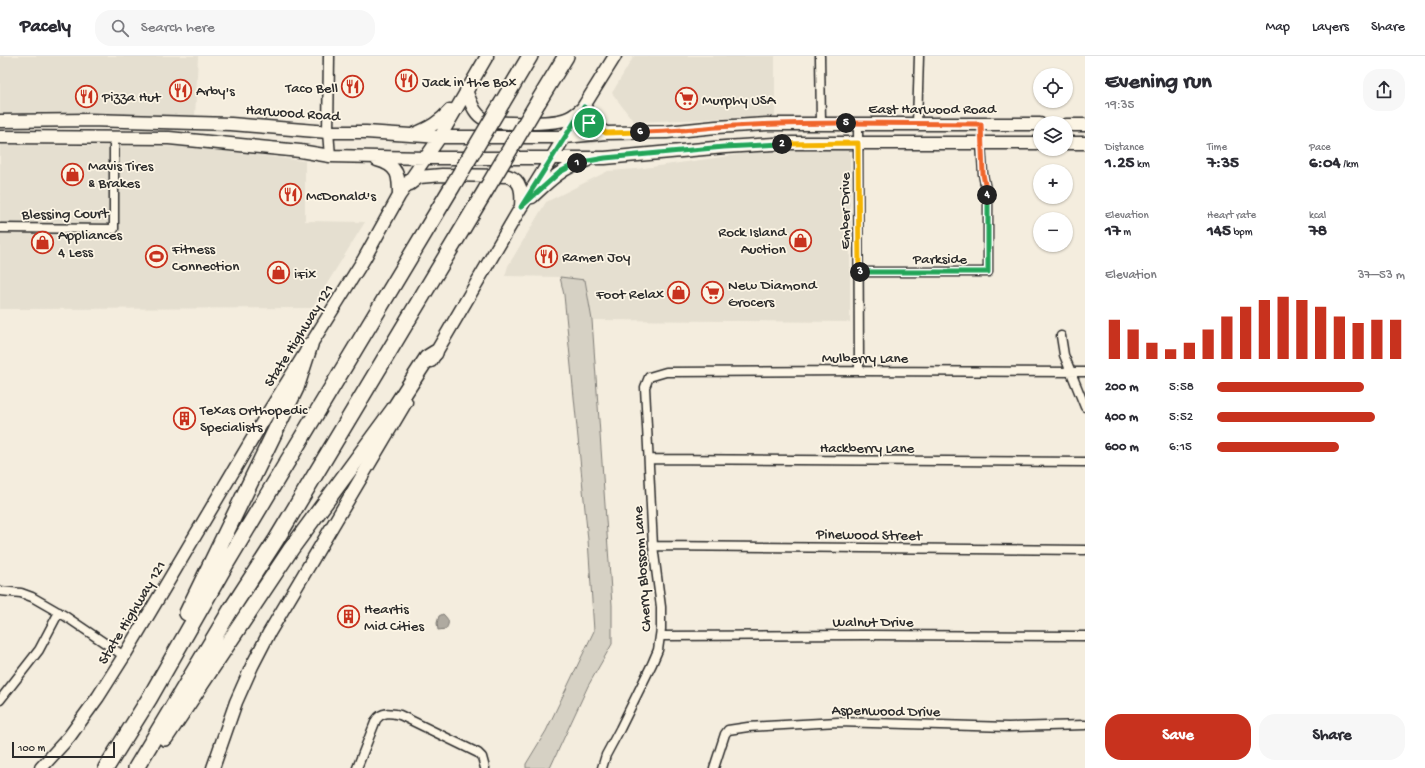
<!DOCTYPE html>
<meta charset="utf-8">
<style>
:root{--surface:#fff;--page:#f7f7f7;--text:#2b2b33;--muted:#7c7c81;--line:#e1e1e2;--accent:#c8321e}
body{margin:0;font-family:"Gochi Hand",sans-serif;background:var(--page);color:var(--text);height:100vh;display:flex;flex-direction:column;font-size:15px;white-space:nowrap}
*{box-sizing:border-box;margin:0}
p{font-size:13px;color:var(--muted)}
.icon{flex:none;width:22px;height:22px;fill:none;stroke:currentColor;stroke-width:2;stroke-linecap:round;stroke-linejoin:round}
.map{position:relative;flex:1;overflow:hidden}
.panel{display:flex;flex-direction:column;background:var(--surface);width:340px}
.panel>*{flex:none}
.fabs{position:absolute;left:1033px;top:12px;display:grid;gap:8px}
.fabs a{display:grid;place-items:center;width:40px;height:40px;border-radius:50%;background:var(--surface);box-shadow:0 1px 3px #0004;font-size:20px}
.scale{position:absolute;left:12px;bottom:10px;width:103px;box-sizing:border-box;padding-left:4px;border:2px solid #2b2b2b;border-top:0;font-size:11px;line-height:14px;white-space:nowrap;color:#2b2b2b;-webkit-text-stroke:3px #fcf5e5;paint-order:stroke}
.pin{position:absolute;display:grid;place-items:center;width:34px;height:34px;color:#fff;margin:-17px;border:2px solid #fff;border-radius:50%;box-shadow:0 1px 4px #0007}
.km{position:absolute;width:20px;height:20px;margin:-10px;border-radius:50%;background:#222;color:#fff;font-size:11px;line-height:20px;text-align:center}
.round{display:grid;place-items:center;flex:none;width:42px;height:42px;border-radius:16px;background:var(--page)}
.summary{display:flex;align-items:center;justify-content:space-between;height:68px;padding:0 20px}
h1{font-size:22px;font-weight:700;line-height:30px}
.metrics{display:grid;grid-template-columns:repeat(3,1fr);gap:6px;height:68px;padding:4px 20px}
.metrics div{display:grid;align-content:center}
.metrics b{font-size:17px;font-weight:700}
.metrics small{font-size:11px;font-weight:400}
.metrics p{font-size:11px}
.chart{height:112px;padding:8px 20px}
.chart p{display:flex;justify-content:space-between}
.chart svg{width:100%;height:72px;margin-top:4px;stroke:var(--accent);stroke-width:6}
.action{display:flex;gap:8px;margin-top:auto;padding:8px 20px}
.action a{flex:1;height:46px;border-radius:16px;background:var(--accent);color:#fff;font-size:16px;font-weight:700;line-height:46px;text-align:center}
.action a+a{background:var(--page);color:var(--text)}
ul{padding:0 20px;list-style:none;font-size:13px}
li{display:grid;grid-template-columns:64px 48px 1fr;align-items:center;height:30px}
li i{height:10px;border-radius:5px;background:var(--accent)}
header{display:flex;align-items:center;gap:24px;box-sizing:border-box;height:56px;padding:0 20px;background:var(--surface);border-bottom:1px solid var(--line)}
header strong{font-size:19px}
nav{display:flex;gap:22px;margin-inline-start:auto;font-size:14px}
.search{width:280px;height:36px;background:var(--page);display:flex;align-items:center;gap:10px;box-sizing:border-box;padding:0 14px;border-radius:16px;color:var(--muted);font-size:15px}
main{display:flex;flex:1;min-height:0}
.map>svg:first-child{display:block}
</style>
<header>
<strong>Pacely</strong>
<div class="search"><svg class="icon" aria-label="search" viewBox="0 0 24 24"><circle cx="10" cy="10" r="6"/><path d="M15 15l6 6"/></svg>Search here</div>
<nav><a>Map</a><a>Layers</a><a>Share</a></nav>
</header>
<main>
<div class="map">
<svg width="1085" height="712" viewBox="0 0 1085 712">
<rect width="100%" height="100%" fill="#f4edde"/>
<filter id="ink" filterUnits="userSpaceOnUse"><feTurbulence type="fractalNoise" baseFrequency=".025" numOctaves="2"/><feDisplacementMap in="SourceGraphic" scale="8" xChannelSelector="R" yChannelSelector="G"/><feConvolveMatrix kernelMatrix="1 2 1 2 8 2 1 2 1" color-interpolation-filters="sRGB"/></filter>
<g filter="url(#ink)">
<path fill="#e5dfd0" d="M0,0H198L195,61L0,58Z
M634,0H775V60L634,66L612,37Z
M0,89L192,91L305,105V165L365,166L312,252L0,253Z
M850,94V266L592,264L585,224L560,221L505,220L508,210L546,146L608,115L637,113L764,95Z"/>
<path fill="#d6d1c4" stroke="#807e78" d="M560,221L585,224L592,264L612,549V588L588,630L550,712H526V708L546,675L594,575L588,484L564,239Z"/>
<path fill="#afaaa0" stroke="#7a7771" d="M443,558C449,564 450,566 446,573L438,574L437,567L439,560Z"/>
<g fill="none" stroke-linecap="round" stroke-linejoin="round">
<defs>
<path id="minor" d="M820,0L821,67
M858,67L859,315
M917,68L919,0
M0,172L114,173V82
M859,216H988V144L983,118L981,87
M1061,280L1064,299L1085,351
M649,403L1085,406
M653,490L1085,494
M0,535L21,537L32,541L65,560L124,600
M660,580L865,579L1085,580
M0,644L39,594L59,556
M357,712L376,664C382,655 390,657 400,659L478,697L482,701L485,712
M602,712L606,699L620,673L652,608L658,594L661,573V551L653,490L645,331L649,321L666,316L859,315L1085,316
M714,712L725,678L728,674L748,671L838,666L1008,671L1085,669"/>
<path id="tertiary" d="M329,0L328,76L330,100"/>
<path id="secondary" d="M466,35C471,45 473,57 484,63C495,69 554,68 566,63C573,61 579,55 584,51L589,67L606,77
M0,65L89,64L231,68L328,76H366L440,81H565L606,77L667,76L716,71L767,68H1040
M1066,69H1085
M414,78C429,72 440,66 450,54
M0,81L169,82L300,95L330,100L426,102H605L725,91L791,87H1040
M1066,87H1085
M377,104C399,110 399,120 399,140
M410,128L419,121L442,119L508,120C522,124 522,137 521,150
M532,141C548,126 564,110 586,105
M431,305L521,151L615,0
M41,712L69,681L98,641L124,600L263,365L364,203L399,140L440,81L487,0
M213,712L236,646L252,610L269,577L406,346"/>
<path id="motorway" d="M538,46L566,0
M502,47L530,0
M187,557L296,332L310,289
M165,682L291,493L394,353L427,302L435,297
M106,712L149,643L226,508L452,131
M136,712L230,555L276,484L487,132"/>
</defs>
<use href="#minor" stroke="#2b2b2b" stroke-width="11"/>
<use href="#tertiary" stroke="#2b2b2b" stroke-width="13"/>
<use href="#secondary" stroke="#2b2b2b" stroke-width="15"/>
<use href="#motorway" stroke="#2b2b2b" stroke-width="18"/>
<use href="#minor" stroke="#fcf5e5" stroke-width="8"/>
<use href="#tertiary" stroke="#fcf5e5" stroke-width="10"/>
<use href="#secondary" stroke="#fcf5e5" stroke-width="12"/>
<use href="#motorway" stroke="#fcf5e5" stroke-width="15"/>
<defs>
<path id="motorway-bridge" d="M452,131L502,47
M487,132L538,46"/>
</defs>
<use href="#motorway-bridge" stroke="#2b2b2b" stroke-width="18" stroke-linecap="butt"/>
<use href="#motorway-bridge" stroke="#fcf5e5" stroke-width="15"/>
</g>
</g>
<g fill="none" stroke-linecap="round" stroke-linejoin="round" filter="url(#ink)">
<defs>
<path id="split-1" d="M577,107L560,116L521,151L584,51L589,67"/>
<path id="split-2" d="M577,107L605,102L724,91L782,88"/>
<path id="split-3" d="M782,88L858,87L859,216H860"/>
<path id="split-4" d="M860,216H988V144L987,139"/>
<path id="split-5" d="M846,67L981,68L983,118L987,139"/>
<path id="split-6" d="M640,76C666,76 691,73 717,71C760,68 803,67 846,67"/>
<path id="split-7" d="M589,67L606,77L640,76"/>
</defs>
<use href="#split-1" stroke="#fff" stroke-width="8"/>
<use href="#split-2" stroke="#fff" stroke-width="8"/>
<use href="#split-3" stroke="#fff" stroke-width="8"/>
<use href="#split-4" stroke="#fff" stroke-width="8"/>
<use href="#split-5" stroke="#fff" stroke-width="8"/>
<use href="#split-6" stroke="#fff" stroke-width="8"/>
<use href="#split-7" stroke="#fff" stroke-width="8"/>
<use href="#split-1" stroke="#22a559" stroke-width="5"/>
<use href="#split-2" stroke="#22a559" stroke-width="5"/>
<use href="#split-3" stroke="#f5b400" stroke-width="5"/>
<use href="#split-4" stroke="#22a559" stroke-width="5"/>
<use href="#split-5" stroke="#f0652b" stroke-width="5"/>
<use href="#split-6" stroke="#f0652b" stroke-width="5"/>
<use href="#split-7" stroke="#f5b400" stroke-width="5"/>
</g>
<defs>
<symbol id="restaurant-ring" viewBox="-11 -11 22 22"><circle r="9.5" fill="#fcf5e5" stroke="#c8321e" stroke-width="1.5"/><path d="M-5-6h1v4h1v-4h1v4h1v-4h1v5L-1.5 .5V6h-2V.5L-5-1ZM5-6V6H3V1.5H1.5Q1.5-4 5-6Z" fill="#c8321e"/></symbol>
<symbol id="supermarket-ring" viewBox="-11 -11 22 22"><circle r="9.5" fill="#fcf5e5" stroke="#c8321e" stroke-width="1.5"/><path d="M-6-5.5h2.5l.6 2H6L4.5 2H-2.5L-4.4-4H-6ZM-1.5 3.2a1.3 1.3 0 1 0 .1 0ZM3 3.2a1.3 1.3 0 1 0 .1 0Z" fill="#c8321e"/></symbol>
<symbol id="shop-ring" viewBox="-11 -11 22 22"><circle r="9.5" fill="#fcf5e5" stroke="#c8321e" stroke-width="1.5"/><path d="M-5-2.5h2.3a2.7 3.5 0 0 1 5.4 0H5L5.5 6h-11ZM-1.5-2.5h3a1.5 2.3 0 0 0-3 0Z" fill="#c8321e"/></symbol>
<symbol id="stadium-ring" viewBox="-11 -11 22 22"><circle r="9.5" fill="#fcf5e5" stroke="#c8321e" stroke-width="1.5"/><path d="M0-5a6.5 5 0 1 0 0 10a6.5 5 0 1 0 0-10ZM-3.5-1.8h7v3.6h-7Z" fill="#c8321e"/></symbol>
<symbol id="building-ring" viewBox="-11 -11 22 22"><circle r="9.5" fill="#fcf5e5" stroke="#c8321e" stroke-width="1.5"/><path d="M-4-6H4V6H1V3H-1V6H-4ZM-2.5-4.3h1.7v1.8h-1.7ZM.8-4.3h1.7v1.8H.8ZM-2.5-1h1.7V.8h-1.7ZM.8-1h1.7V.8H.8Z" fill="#c8321e"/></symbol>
</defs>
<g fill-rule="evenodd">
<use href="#restaurant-ring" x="394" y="12" width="25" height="25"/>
<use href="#restaurant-ring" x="340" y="18" width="25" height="25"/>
<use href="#restaurant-ring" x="168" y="22" width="25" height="25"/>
<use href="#restaurant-ring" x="74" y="28" width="25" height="25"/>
<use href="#supermarket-ring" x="674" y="30" width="25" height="25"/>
<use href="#shop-ring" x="60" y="106" width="25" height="25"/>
<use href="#restaurant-ring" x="278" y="126" width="25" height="25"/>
<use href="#shop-ring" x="788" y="172" width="25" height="25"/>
<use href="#shop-ring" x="30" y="174" width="25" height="25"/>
<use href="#restaurant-ring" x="534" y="188" width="25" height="25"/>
<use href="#stadium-ring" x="144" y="188" width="25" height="25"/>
<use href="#shop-ring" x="266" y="204" width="25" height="25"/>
<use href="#shop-ring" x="666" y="224" width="25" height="25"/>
<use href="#supermarket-ring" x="700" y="224" width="25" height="25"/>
<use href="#building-ring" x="172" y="350" width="25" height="25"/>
<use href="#building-ring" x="336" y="548" width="25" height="25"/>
</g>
<g text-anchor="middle" stroke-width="3.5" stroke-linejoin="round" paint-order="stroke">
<g font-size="15" fill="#2b2b2b" stroke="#fcf5e5" text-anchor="start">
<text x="422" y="30">Jack in the Box</text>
<text x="338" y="36" text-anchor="end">Taco Bell</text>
<text x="196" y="39">Arby's</text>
<text x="102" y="45">Pizza Hut</text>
<text x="702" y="48">Murphy USA</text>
<text x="88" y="114">Mavis Tires<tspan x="88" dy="17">&amp; Brakes</tspan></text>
<text x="306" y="144">McDonald's</text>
<text x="786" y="180" text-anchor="end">Rock Island<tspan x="786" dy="17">Auction</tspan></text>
<text x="58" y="183">Appliances<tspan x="58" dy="17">4 Less</tspan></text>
<text x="172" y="197">Fitness<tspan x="172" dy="17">Connection</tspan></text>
<text x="562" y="205">Ramen Joy</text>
<text x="294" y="222">iFix</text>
<text x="728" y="233">New Diamond<tspan x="728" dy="17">Grocers</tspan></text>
<text x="664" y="242" text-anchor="end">Foot Relax</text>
<text x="200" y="358">Texas Orthopedic<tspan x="200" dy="17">Specialists</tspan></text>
<text x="364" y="557">Heartis<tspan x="364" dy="17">Mid Cities</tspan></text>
</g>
<g font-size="15" fill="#2b2b2b" stroke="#fcf5e5">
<text x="932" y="57">East Harwood Road</text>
<text transform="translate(293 56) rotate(4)" y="5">Harwood Road</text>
<text transform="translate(844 155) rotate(-90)" y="5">Ember Drive</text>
<text transform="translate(65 157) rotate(-1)" y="5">Blessing Court</text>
<text x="940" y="207">Parkside</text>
<text transform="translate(298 279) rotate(-58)" y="5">State Highway 121</text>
<text x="865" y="306">Mulberry Lane</text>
<text x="867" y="396">Hackberry Lane</text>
<text transform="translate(869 478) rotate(1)" y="5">Pinewood Street</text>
<text transform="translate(641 513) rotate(-94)" y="5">Cherry Blossom Lane</text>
<text transform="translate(131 556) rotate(-59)" y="5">State Highway 121</text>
<text x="873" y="570">Walnut Drive</text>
<text transform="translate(886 654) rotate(1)" y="5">Aspenwood Drive</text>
</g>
</g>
</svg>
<div class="fabs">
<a><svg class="icon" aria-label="locate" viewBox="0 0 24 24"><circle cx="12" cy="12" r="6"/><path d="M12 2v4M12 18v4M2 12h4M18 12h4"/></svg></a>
<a><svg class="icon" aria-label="layers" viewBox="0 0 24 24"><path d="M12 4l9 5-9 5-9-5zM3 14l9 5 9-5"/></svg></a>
<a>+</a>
<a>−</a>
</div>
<div class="scale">100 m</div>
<div class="pin" style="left:589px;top:67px;background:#1e9e55"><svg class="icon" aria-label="arrive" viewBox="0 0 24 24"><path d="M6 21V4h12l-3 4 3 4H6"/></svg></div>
<b class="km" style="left:577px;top:107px">1</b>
<b class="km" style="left:782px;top:88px">2</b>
<b class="km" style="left:860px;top:216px">3</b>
<b class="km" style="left:987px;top:139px">4</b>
<b class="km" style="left:846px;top:67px">5</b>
<b class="km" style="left:640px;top:76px">6</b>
</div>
<section class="panel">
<div class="summary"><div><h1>Evening run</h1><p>19:35</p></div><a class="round"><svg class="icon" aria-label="share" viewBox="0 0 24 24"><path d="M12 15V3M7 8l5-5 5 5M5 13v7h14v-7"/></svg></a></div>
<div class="metrics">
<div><p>Distance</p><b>1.25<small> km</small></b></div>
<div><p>Time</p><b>7:35</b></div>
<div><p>Pace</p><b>6:04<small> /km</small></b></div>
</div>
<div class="metrics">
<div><p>Elevation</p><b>17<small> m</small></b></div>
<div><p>Heart rate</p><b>145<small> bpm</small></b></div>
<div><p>kcal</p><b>78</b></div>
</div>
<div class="chart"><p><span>Elevation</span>37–53 m</p>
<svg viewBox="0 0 160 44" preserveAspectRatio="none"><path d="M5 44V20M15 44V26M25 44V34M35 44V38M45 44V34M55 44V26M65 44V18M75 44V12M85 44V8M95 44V6M105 44V8M115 44V12M125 44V18M135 44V22M145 44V20M155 44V20"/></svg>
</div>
<ul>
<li><b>200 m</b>5:58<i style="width:78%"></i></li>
<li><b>400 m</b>5:52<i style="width:84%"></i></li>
<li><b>600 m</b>6:15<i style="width:65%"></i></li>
</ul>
<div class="action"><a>Save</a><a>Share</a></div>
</section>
</main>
